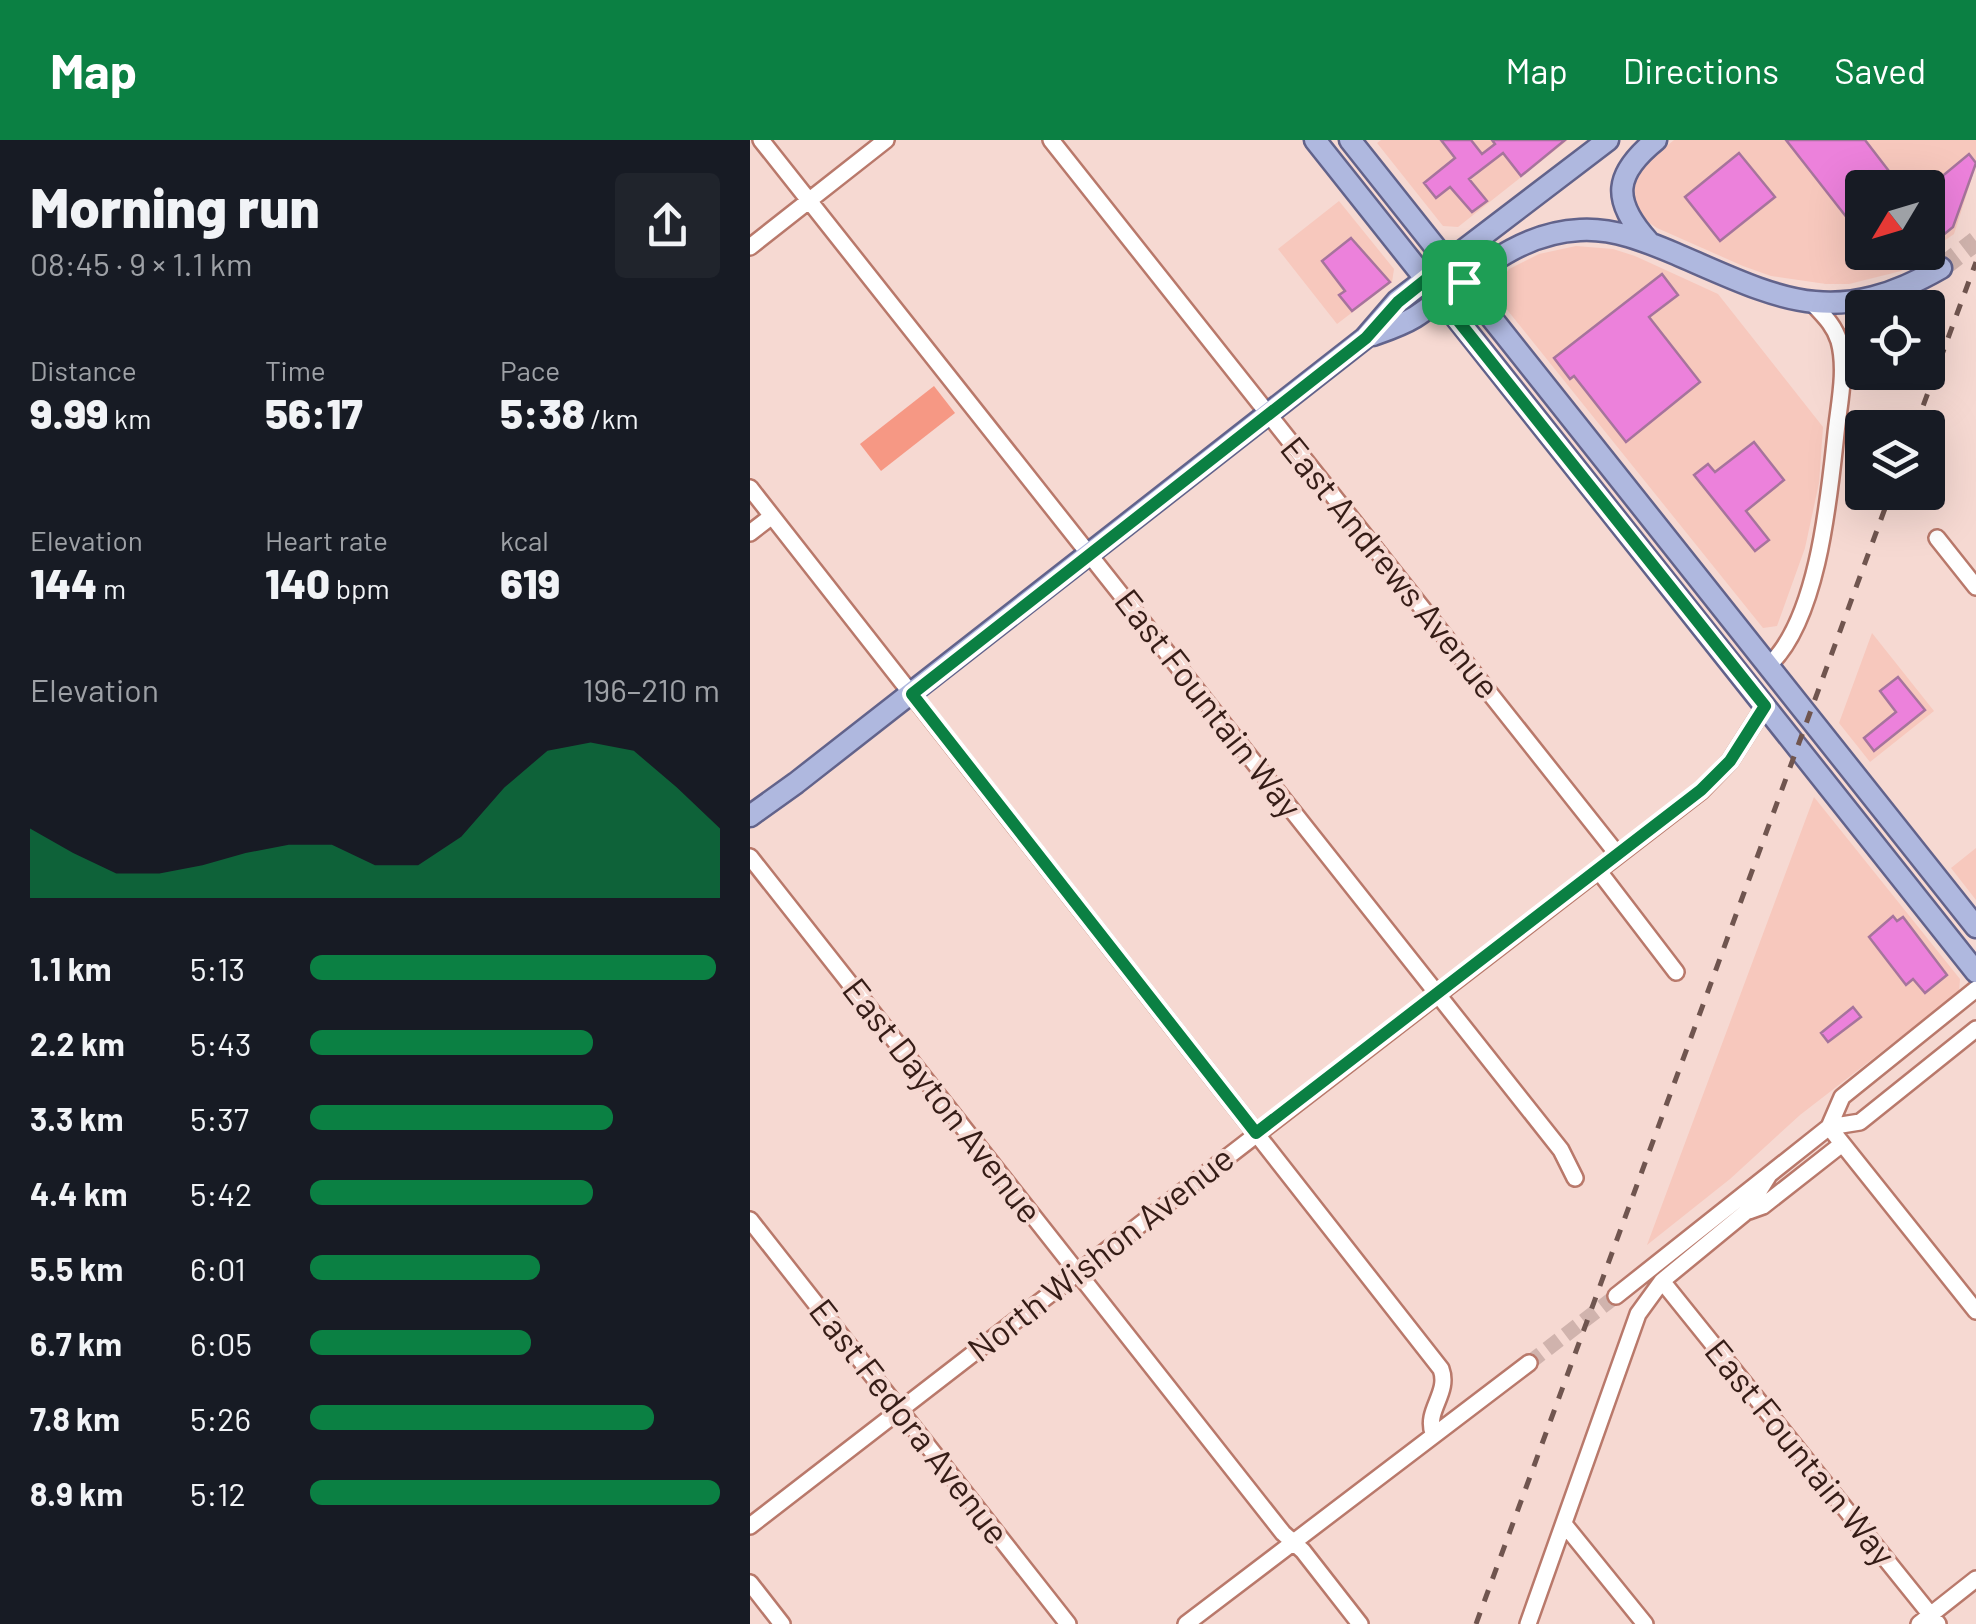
<!DOCTYPE html>
<meta charset="utf-8">
<style>
:root{--surface:#171b24;--page:#20242c;--text:#f1f3f6;--muted:#9ea1a6;--accent:#0b8043}
body{margin:0;font-family:Barlow,sans-serif;background:var(--page);color:var(--text);height:100vh;display:flex;flex-direction:column;font-size:38px;white-space:nowrap}
*{box-sizing:border-box;margin:0}
p{font-size:32px;color:var(--muted)}
.icon{flex:none;width:55px;height:55px;fill:none;stroke:currentColor;stroke-width:2;stroke-linecap:round;stroke-linejoin:round}
.map{position:relative;flex:1;overflow:hidden}
.sheet{display:flex;flex-direction:column;background:var(--surface);width:750px}
.sheet>*{flex:none}
.needle{width:65px;rotate:232deg}
.controls{position:absolute;left:1095px;top:30px;display:grid;gap:20px}
.controls a{display:grid;place-items:center;width:100px;height:100px;border-radius:10px;background:var(--surface);box-shadow:0 10px 40px #0002;font-size:50px}
.pin{position:absolute;display:grid;place-items:center;width:85px;height:85px;color:#fff;margin:-42px;border-radius:20px;box-shadow:0 5px 15px #0006}
.round{display:grid;place-items:center;flex:none;width:105px;height:105px;border-radius:10px;background:var(--page)}
.head{display:flex;align-items:center;justify-content:space-between;height:170px;padding:0 30px}
h1{font-size:55px;font-weight:800;line-height:75px}
.metrics{display:grid;grid-template-columns:repeat(3,1fr);gap:15px;height:170px;padding:10px 30px}
.metrics div{display:grid;align-content:center}
.metrics b{font-size:42px;font-weight:800}
.metrics small{font-size:28px;font-weight:400}
.metrics p{font-size:28px}
.chart{height:280px;padding:20px 30px}
.chart p{display:flex;justify-content:space-between}
.chart svg{width:100%;height:180px;margin-top:10px;fill:var(--accent);opacity:.7}
ul{padding:0 30px;list-style:none;font-size:32px}
li{display:grid;grid-template-columns:160px 120px 1fr;align-items:center;height:75px}
li i{height:25px;border-radius:12px;background:var(--accent)}
header{display:flex;align-items:center;gap:60px;box-sizing:border-box;height:140px;padding:0 50px;background:var(--accent);color:#fff}
header strong{font-size:48px}
nav{display:flex;gap:55px;margin-inline-start:auto;font-size:35px}
main{display:flex;flex:1;min-height:0}
.map>svg:first-child{display:block}
</style>
<header>
<strong>Map</strong>
<nav><a>Map</a><a>Directions</a><a>Saved</a></nav>
</header>
<main>
<section class="sheet">
<div class="head"><div><h1>Morning run</h1><p>08:45 · 9 × 1.1 km</p></div><a class="round"><svg class="icon" aria-label="share" viewBox="0 0 24 24"><path d="M12 15V3M7 8l5-5 5 5M5 13v7h14v-7"/></svg></a></div>
<div class="metrics">
<div><p>Distance</p><b>9.99<small> km</small></b></div>
<div><p>Time</p><b>56:17</b></div>
<div><p>Pace</p><b>5:38<small> /km</small></b></div>
</div>
<div class="metrics">
<div><p>Elevation</p><b>144<small> m</small></b></div>
<div><p>Heart rate</p><b>140<small> bpm</small></b></div>
<div><p>kcal</p><b>619</b></div>
</div>
<div class="chart"><p><span>Elevation</span>196–210 m</p>
<svg viewBox="0 0 160 44" preserveAspectRatio="none"><path d="M0 44V27L10 33L20 38L30 38L40 36L50 33L60 31L70 31L80 36L90 36L100 29L110 17L120 8L130 6L140 8L150 17L160 27V44z"/></svg>
</div>
<ul>
<li><b>1.1 km</b>5:13<i style="width:99%"></i></li>
<li><b>2.2 km</b>5:43<i style="width:69%"></i></li>
<li><b>3.3 km</b>5:37<i style="width:74%"></i></li>
<li><b>4.4 km</b>5:42<i style="width:69%"></i></li>
<li><b>5.5 km</b>6:01<i style="width:56%"></i></li>
<li><b>6.7 km</b>6:05<i style="width:54%"></i></li>
<li><b>7.8 km</b>5:26<i style="width:84%"></i></li>
<li><b>8.9 km</b>5:12<i style="width:100%"></i></li>
</ul>
</section>
<div class="map">
<svg width="1226" height="1484" viewBox="0 0 1226 1484">
<rect width="100%" height="100%" fill="#f6d9d2"/>
<path fill="#f7c8bd" fill-rule="evenodd" d="M631,0H818L708,87L693,86L627,3Z
M924,0H1226V25L1204,94L1151,131L1099,144H1076L1021,136L993,126L907,88L895,80L883,59V42L889,29ZM1112,48H1178V112H1112Z
M589,61L644,129L642,142L587,184L528,109Z
M826,106L863,109L885,116L968,154L1073,287L1069,343L1055,408L1027,486L1013,488L750,161L748,144L759,129L789,114Z
M1122,493L1184,571L1120,622L1089,583Z
M1064,657L1210,839L1209,852L1050,975L980,1039L897,1105Z
M1226,708V760L1201,728Z"/>
<path fill="#f69884" d="M184,246L205,273L131,331L110,304Z"/>
<path fill="#ec81db" stroke="#a6749c" stroke-width="2.5" d="M691,0H721L732,14L745,4L742,0H815L771,36L753,13L719,39L737,61L722,72L700,47L686,58L674,43L705,18Z
M1036,0H1115L1152,48H1112V97Z
M989,13L1025,57L970,101L935,57Z
M1219,14L1226,23L1203,87L1192,96L1185,87L1178,93V48Z
M601,98L640,142L602,171L589,155L595,151L572,121Z
M912,134L928,155L899,177L950,242L876,302L824,236L820,239L804,218Z
M1004,302L1034,340L996,371L1019,400L1005,411L944,335L958,324L965,332Z
M1148,537L1175,570L1124,611L1114,598L1146,572L1130,551Z
M1143,776L1147,781L1153,777L1197,835L1175,853L1163,839L1156,845L1119,797Z
M1103,867L1111,877L1078,902L1071,893Z"/>
<g fill="none" stroke-linecap="round" stroke-linejoin="round">
<path stroke="#d0b3ad" stroke-width="15" stroke-dasharray="15 8" stroke-linecap="butt" d="M779,1223L866,1156"/>
<path stroke="#d0b3ad" stroke-width="20" stroke-dasharray="20 10" stroke-linecap="butt" d="M1191,128L1226,101"/>
<defs>
<path id="minor" d="M11,0L811,1010L825,1038
M301,0L868,715
M0,107L136,0
M1099,227L1104,192L1115,159
M0,348L691,1229C700,1253 675,1270 683,1293
M0,393L22,376
M1187,398L1226,447
M1018,526C1068,481 1079,358 1086,293C1089,264 1097,230 1089,201C1084,185 1074,176 1063,164
M0,717L533,1393L553,1411L610,1484
M848,730L926,832
M1079,987L1226,1171
M1079,987L1110,982L1226,889
M999,1071L1013,1066L1092,1004
M0,1080L318,1484
M912,1141L1188,1484
M866,1156L1079,987L1092,957L1226,849
M814,1384L895,1484
M0,1386L951,651L980,621L1015,566
M0,1443L32,1484
M436,1484L779,1223
M778,1484L888,1174L912,1141L996,1072L1019,1035
M1169,1484L1226,1439"/>
<path id="major" d="M565,0L1226,832
M600,0L1226,787
M898,101C861,60 864,34 906,0
M623,195C637,190 652,185 665,177C718,142 763,93 830,90C864,88 895,101 926,114C1030,159 1083,190 1191,128
M0,676L46,643L615,198L647,161L858,0"/>
</defs>
<use href="#minor" stroke="#b9796b" stroke-width="20"/>
<use href="#major" stroke="#62638b" stroke-width="25"/>
<use href="#minor" stroke="#fff" stroke-width="15"/>
<use href="#major" stroke="#afb8df" stroke-width="20"/>
<path stroke="#70554f" stroke-width="5" stroke-dasharray="12 12" stroke-linecap="butt" d="M1165,288L1226,122
M726,1484L1141,352"/>
</g>
<g fill="none" stroke-linecap="round" stroke-linejoin="round">
<defs>
<path id="route" d="M698,122L714,142L691,159L1015,566L980,621L951,650L506,993L162,554L616,198L648,162Z"/>
</defs>
<use href="#route" stroke="#fff" stroke-width="20"/>
<use href="#route" stroke="#0b8043" stroke-width="12"/>
</g>
<g text-anchor="middle" stroke-width="8" stroke-linejoin="round" paint-order="stroke">
<g font-size="35" fill="#361d17" stroke="#f6d9d2">
<text transform="translate(640 428) rotate(51)" y="12">East Andrews Avenue</text>
<text transform="translate(458 564) rotate(52)" y="12">East Fountain Way</text>
<text transform="translate(192 961) rotate(52)" y="12">East Dayton Avenue</text>
<text transform="translate(351 1114) rotate(-38)" y="12">North Wishon Avenue</text>
<text transform="translate(159 1282) rotate(52)" y="12">East Fedora Avenue</text>
<text transform="translate(1050 1313) rotate(51)" y="12">East Fountain Way</text>
</g>
</g>
</svg>
<div class="controls">
<a><svg class="needle" viewBox="-14 -14 28 28"><path d="M0-13l5 13h-10z" fill="#e53935"/><path d="M0 13l5-13h-10z" fill="#9ea1a6"/></svg></a>
<a><svg class="icon" aria-label="locate" viewBox="0 0 24 24"><circle cx="12" cy="12" r="6"/><path d="M12 2v4M12 18v4M2 12h4M18 12h4"/></svg></a>
<a><svg class="icon" aria-label="layers" viewBox="0 0 24 24"><path d="M12 4l9 5-9 5-9-5zM3 14l9 5 9-5"/></svg></a>
</div>
<div class="pin" style="left:714px;top:142px;background:#1e9e55"><svg class="icon" aria-label="arrive" viewBox="0 0 24 24"><path d="M6 21V4h12l-3 4 3 4H6"/></svg></div>
</div>
</main>
